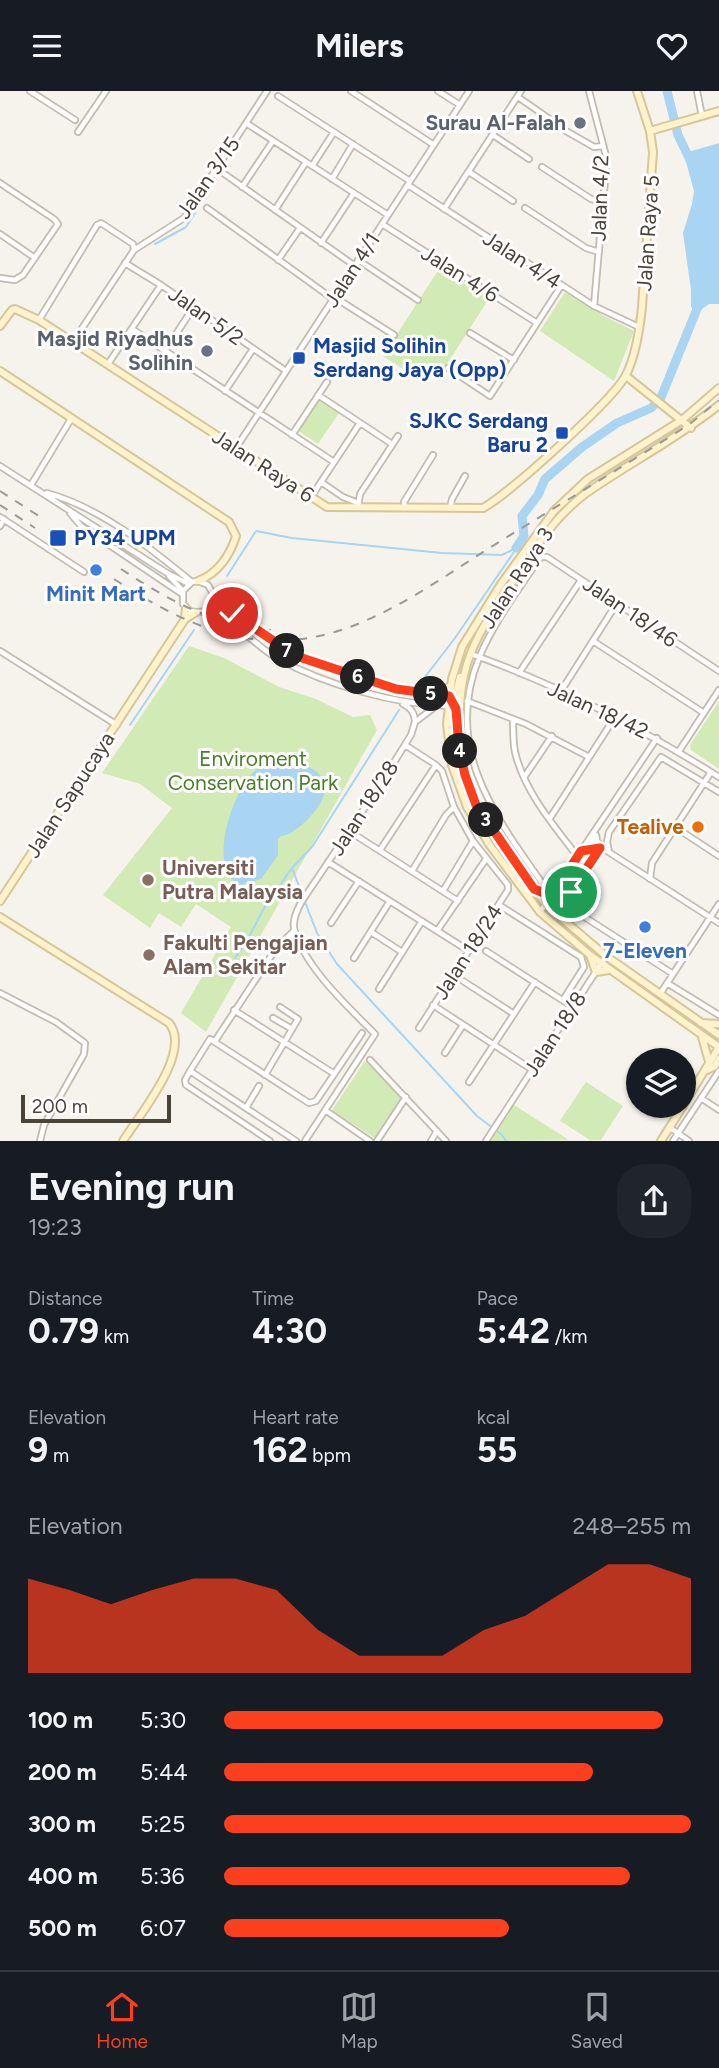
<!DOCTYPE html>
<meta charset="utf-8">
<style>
:root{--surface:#171b24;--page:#20242c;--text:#f1f3f6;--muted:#9ea1a6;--line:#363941;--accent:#fc3f1d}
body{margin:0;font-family:Figtree,sans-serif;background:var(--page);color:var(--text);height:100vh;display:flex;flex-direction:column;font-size:26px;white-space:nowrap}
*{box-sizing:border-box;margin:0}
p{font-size:23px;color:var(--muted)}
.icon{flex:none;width:38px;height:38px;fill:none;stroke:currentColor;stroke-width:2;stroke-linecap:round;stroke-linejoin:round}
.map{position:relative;height:1050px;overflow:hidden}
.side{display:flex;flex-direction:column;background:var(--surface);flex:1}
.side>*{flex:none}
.buttons{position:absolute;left:626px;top:957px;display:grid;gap:14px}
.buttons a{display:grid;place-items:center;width:70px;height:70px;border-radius:50%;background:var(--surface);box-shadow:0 2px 5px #0004;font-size:35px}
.scale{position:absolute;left:21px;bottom:18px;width:150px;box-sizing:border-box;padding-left:7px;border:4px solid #4b4439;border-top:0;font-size:19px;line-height:24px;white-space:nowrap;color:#4b4439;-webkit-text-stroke:5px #fff;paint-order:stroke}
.pin{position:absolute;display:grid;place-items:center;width:60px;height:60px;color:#fff;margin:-30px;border:4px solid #fff;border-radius:50%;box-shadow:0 2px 7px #0007}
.km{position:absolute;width:35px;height:35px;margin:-18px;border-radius:50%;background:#222;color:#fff;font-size:19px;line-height:35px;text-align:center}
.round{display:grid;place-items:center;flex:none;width:74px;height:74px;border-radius:28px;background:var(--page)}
.head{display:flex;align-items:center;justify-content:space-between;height:119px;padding:0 28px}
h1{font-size:38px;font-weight:700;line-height:52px}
.stats{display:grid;grid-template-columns:repeat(3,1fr);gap:10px;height:119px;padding:7px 28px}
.stats div{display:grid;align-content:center}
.stats b{font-size:35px;font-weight:700}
.stats small{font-size:19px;font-weight:400}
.stats p{font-size:19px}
.chart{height:196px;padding:14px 28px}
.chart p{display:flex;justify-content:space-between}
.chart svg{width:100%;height:126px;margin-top:7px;fill:var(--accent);opacity:.7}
ul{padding:0 28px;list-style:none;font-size:23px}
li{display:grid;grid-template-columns:112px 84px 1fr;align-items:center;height:52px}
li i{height:18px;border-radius:9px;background:var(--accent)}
header{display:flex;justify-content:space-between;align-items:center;height:91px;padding:0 28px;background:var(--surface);font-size:32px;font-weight:700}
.dock{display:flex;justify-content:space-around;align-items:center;height:98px;border-top:2px solid var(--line);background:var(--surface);font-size:19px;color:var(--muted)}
.dock a{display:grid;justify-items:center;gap:4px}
.dock .active{color:var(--accent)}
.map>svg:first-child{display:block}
</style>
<header><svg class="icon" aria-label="menu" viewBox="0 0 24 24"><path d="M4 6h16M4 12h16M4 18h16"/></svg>Milers<svg class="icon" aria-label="heart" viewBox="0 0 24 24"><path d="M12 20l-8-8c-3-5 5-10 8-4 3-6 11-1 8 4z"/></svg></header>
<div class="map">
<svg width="719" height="1050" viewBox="0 0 719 1050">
<rect width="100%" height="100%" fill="#f6f3ec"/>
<path fill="#d2eab5" d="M441,175L490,206L440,284L420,289L383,265Z
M565,201L602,224L634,240L614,290L540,240Z
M317,308L339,322L318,353L297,339Z
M189,555L224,567L279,596L316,608L353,626L370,624L377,639L206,941L181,922L231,836L196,813L181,836L159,822L150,837L103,804L172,717L140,693L102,682Z
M719,610V678L691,659L690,654Z
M365,970L402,1005L378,1046H373L332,1019Z
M586,991L623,1015L601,1049H590L560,1030Z
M514,1014L569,1049L491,1050Z"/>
<path fill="#a9d4f2" d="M719,52V213H709L696,222L691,216V199L683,142L692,113L694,100L684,64L688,61Z
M288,669C301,672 320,678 325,692C330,710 297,744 281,745L278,748V764L261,788L240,794C205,779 233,696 257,678C266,671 276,670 288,669Z"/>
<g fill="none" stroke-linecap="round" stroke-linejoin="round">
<path stroke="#a9d4f2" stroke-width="2" d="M155,153L186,136L216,89
M227,485L256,440L292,447L442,462L502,464L516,457
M418,595L455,547L514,461
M130,634L194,539
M292,777L317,842L337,873L477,1025L502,1044L506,1050
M235,867L247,850L263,819L292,777L312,756L399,619"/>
<path stroke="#a9d4f2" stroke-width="9" d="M667,0L678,44L691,71
M516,457L524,445L522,425L538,404L545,388L582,356L617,332L651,317L660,309L699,213"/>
<defs>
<path id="street" d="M30,0L75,29
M351,0L434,54
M438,0L460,14
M589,0L606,65V77L594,215
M697,0L702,25
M278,5L410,90
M518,6L551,29
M246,32L388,124
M566,40L594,56L603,55
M78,41L106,0
M493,44L529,68
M312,75L334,41
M542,76L591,108L603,111
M216,77L355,175
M469,81L513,110
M332,88L353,53
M0,92L54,128L58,133L23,184L15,189L0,187
M408,94L594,215L639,236
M242,96L273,50
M207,117L333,208
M525,117L586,157L599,161
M444,118L521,0
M275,119L306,71
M382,133L537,232
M0,143L35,167
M321,152L354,102
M278,169L300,137
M358,169L418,209
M125,172L161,194L286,280
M334,206L394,244
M39,229L97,134L101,132L133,153L134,159
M132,238L334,371
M470,242L514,269
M73,251L134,159L184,127L267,0
M165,260L193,217
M108,273L161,194
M448,277L490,305L561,195
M225,300L253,258
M318,304L392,353
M292,344L327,291
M236,357L469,0
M0,375L167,482L189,493
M321,391L343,406L358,412
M31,394L71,328
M47,402C101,417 149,456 192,491
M311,406L360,332
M358,416L360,403L398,345
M405,417L404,411L433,364
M450,417L452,408L465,385
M70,422L81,435L182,503
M0,426L84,481
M0,435L4,428
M169,485L183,500
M204,520L212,513L213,504
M593,550L704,622
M0,560L117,634
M471,563C558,594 641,637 719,686
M519,582L581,489
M561,600L617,512
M440,604L396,598L296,565L232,522L213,503L208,494L198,490L192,491L183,500V513L190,520C196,522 201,520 206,521C231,526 256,555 278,568C327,594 393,613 448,615
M467,610L526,633L589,666
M403,613C411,617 414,621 415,630
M513,628C513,639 513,651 515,661C524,700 554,735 578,766
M405,654L436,674L442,680L454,716L473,750L508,794V799L419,937
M679,660L719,599
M525,685L552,645
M550,727L615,626
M675,736L719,765
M349,740L458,810
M596,744L597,750L604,758L719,832
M600,757L568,805L566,814L673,883
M380,759L436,674
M587,759L595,745
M609,761L607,751L609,741L661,666L719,701
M328,771L469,860
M412,780L446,724L454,716
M650,788L652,772L711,681
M443,800L473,750
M549,802C499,730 441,660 479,567C493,533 516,502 537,471L541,466H547L719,580
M499,814L581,866L584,876L563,909
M540,821L657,647
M331,832L359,790
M437,840L486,768
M371,841L402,861
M486,860L573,916
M354,867L390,810
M463,890L514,923
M667,892L719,924
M379,898L422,830
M0,902L56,931L85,952L84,963L44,1034L40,1050
M660,903L719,813
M433,914L531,978
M234,919L333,982
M273,927L292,938
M215,950L277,856L294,840
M445,962L463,934
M370,969L446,1050
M190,980L185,989L186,994L270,1050
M265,984L298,928L280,916
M469,991L535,891
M701,1007L719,1019
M246,1017L259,995
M325,1019L370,1050
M669,1036L689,1050
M296,1050L190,980L210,948L309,1012L316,1010L362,942
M305,1050L375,943C348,916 307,878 295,841C291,831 297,819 302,810L378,697L411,644L415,631L436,615
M377,1050L406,1006
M431,1050L437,1040
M486,1050L606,865
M673,1050L719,980"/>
<path id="secondary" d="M650,40L719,20
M0,235L12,219L15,218L39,229L327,416L483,417C509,403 613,309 626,284C635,266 640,236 642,216L653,61L650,40L637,0
M0,280L229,431L236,445C230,465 217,483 198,490
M626,285L691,337
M719,297L682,329L588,388L554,420L501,493L462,556L452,588L447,633L452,674L467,716L489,753L540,821L590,864L719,956
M185,528L186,517
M440,604L450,595
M448,615L455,607L460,586
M459,655L465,684L476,714L546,814L606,865L719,944
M459,657C459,629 459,600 467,573C476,544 494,518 511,493C533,460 553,427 585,403C629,372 677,348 719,314
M535,799L555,801L557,823
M0,810L185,528L195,522
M0,826L169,932C193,961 139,1024 123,1050
M590,864L596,881L609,879
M701,932L719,933
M702,946L709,971
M707,979L715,975L719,968
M684,1013L719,956
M661,1050L683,1015"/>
</defs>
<use href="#street" stroke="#c2bbae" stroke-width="8"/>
<use href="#secondary" stroke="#d6c79b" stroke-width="10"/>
<use href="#street" stroke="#fff" stroke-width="4.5"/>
<use href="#secondary" stroke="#fff3cd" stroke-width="6"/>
<path stroke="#9a9a9a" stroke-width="2" stroke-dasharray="9 9" stroke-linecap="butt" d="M0,400L42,427
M0,414L35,437
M121,478C168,509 213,534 271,539
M114,488C196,542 271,572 367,529C411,510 451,481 491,456C557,415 624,375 690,333L719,309"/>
</g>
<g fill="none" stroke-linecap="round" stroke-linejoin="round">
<defs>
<path id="route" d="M232,522L296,565L396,598L449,605L456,618L459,657L465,684L476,714L534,798L544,802L555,801L581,760L600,757L571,801"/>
</defs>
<use href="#route" stroke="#fff" stroke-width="14"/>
<use href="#route" stroke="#fc3f1d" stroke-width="9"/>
</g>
<g fill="#6b7280" stroke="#fff" stroke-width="2.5">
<circle cx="580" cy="32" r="7"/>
<circle cx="207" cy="260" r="7"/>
</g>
<g fill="#1a4fb4" stroke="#fff" stroke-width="2.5">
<rect x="292" y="260" width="14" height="14" rx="3.5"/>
<rect x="555" y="335" width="14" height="14" rx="3.5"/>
<rect x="49" y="438" width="18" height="18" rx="3.5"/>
</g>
<g fill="#3f7fe0" stroke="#fff" stroke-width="2.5">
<circle cx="96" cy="479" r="7"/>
<circle cx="645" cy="836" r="7"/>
</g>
<circle fill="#e8710a" stroke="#fff" stroke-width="2.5" cx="698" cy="736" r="7"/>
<g fill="#8d6e63" stroke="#fff" stroke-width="2.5">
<circle cx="148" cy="789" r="7"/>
<circle cx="149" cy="864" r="7"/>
</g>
<g text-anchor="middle" stroke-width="6" stroke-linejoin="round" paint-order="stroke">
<g font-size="21" font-weight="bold" fill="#5b616d" stroke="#fff" text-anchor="end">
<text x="566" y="39">Surau Al-Falah</text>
<text x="193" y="255">Masjid Riyadhus<tspan x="193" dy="24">Solihin</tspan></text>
</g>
<g font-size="21" fill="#4b4439" stroke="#fff">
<text transform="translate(208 87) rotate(-55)" y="7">Jalan 3/15</text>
<text transform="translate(600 107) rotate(-88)" y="7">Jalan 4/2</text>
<text transform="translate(648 142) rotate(-86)" y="7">Jalan Raya 5</text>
<text transform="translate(522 169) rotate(33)" y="7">Jalan 4/4</text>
<text transform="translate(352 179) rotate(-57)" y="7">Jalan 4/1</text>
<text transform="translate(460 183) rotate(32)" y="7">Jalan 4/6</text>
<text transform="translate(206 225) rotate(35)" y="7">Jalan 5/2</text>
<text transform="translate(263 375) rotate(33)" y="7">Jalan Raya 6</text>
<text transform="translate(517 487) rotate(-57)" y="7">Jalan Raya 3</text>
<text transform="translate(630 521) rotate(34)" y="7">Jalan 18/46</text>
<text transform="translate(598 619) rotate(25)" y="7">Jalan 18/42</text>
<text transform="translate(70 704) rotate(-57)" y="7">Jalan Sapucaya</text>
<text transform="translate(364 717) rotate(-57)" y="7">Jalan 18/28</text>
<text transform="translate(468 861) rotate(-57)" y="7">Jalan 18/24</text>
<text transform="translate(555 943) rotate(-57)" y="7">Jalan 18/8</text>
</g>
<g font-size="21" font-weight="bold" fill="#164399" stroke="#fff" text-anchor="start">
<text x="313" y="262">Masjid Solihin<tspan x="313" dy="24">Serdang Jaya (Opp)</tspan></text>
<text x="548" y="337" text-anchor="end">SJKC Serdang<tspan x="548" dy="24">Baru 2</tspan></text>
<text x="74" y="454">PY34 UPM</text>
</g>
<g font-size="21" font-weight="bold" fill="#366cbe" stroke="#fff">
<text x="96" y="510">Minit Mart</text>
<text x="645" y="867">7-Eleven</text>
</g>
<g font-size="21" fill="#4a7f2a" stroke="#fff">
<text x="253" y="675">Enviroment<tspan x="253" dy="24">Conservation Park</tspan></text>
</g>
<g font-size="21" font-weight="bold" fill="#c56008" stroke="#fff" text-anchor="end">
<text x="684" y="743">Tealive</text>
</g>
<g font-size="21" font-weight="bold" fill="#785e54" stroke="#fff" text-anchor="start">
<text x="162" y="784">Universiti<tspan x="162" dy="24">Putra Malaysia</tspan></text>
<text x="163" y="859">Fakulti Pengajian<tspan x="163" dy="24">Alam Sekitar</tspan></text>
</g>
</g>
</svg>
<div class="buttons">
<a><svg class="icon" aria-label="layers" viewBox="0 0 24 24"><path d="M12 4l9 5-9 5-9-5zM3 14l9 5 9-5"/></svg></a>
</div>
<div class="scale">200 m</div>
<div class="pin" style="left:571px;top:801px;background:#1e9e55"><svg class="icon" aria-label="arrive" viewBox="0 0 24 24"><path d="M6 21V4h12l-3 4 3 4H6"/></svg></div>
<div class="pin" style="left:232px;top:522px;background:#d93025"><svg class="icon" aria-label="check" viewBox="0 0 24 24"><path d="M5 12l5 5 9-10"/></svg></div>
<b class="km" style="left:486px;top:729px">3</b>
<b class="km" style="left:460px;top:660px">4</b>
<b class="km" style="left:431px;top:603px">5</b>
<b class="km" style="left:358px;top:586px">6</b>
<b class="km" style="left:287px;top:560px">7</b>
</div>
<section class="side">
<div class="head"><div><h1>Evening run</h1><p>19:23</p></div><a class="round"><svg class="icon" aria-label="share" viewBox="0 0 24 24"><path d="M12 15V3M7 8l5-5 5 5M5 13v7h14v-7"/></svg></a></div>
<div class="stats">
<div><p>Distance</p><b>0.79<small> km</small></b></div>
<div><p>Time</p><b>4:30</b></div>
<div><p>Pace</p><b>5:42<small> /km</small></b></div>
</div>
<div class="stats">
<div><p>Elevation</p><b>9<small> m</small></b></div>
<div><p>Heart rate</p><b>162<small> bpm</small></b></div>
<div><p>kcal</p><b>55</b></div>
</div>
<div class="chart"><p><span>Elevation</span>248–255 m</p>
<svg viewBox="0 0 160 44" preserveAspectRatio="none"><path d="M0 44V11L10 15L20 20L30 15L40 11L50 11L60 15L70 29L80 38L90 38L100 38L110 29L120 24L130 15L140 6L150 6L160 11V44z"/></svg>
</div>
<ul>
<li><b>100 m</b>5:30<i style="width:94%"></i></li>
<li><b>200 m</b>5:44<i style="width:79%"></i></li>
<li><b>300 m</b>5:25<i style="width:100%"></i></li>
<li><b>400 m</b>5:36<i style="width:87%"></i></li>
<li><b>500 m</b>6:07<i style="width:61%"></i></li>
</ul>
</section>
<nav class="dock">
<a class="active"><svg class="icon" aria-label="home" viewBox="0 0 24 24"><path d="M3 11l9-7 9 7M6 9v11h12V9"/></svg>Home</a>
<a><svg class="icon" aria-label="map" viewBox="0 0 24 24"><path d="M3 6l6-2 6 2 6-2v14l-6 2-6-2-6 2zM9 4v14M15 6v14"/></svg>Map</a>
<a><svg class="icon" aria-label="saved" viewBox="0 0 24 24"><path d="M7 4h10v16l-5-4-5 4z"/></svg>Saved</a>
</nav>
